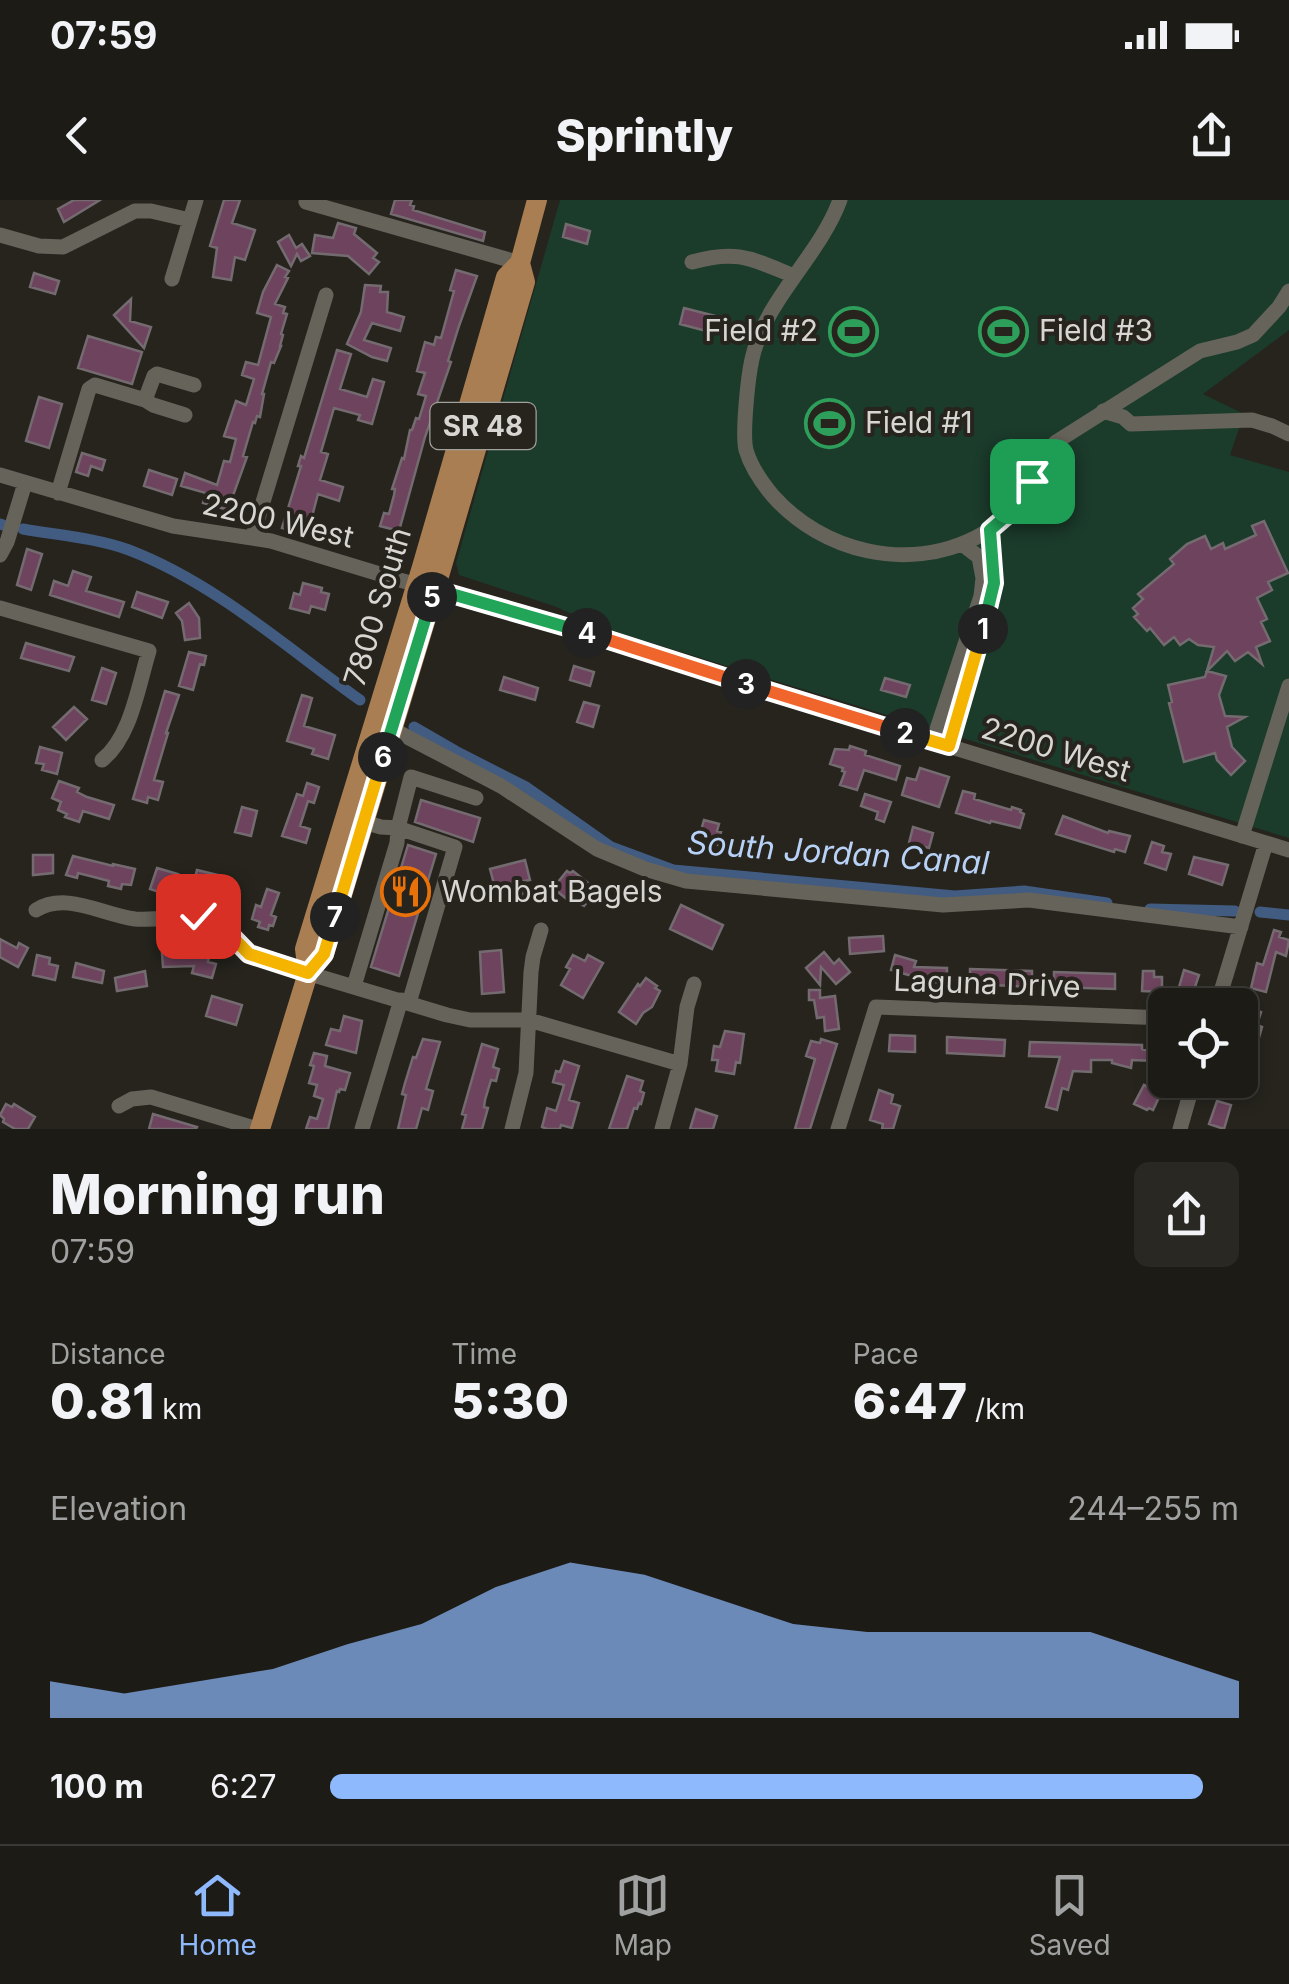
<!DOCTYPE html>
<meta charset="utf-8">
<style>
:root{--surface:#1c1b16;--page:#292823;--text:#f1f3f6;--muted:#a0a1a1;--line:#3a3935;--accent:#8eb9fd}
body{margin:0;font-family:Inter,sans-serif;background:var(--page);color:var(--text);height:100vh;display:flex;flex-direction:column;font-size:38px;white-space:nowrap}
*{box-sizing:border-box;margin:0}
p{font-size:32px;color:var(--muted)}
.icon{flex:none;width:55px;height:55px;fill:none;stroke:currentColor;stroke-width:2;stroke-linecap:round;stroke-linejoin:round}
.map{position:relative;height:929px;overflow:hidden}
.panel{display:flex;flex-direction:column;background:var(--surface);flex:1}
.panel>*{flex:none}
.controls{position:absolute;left:1148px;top:788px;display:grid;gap:20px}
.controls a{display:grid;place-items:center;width:110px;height:110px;border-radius:15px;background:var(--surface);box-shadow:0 5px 15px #0003,0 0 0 2px var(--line);font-size:50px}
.pin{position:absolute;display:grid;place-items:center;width:85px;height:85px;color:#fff;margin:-42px;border-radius:20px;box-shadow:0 5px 15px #0006}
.km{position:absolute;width:50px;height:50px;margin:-25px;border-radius:50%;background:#222;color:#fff;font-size:28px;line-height:50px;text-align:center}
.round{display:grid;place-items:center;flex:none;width:105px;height:105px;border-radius:15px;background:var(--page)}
.headline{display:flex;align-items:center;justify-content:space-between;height:170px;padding:0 50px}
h1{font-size:55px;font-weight:800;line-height:75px}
.figures{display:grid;grid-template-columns:repeat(3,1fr);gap:15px;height:170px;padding:10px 50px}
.figures div{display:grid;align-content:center}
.figures b{font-size:50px;font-weight:800}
.figures small{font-size:28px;font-weight:400}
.figures p{font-size:28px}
.chart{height:280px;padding:20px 50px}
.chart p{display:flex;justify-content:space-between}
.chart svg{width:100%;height:180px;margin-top:10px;fill:var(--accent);opacity:.7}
ul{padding:0 50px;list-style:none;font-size:32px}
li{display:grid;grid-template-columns:160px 120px 1fr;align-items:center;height:75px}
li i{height:25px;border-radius:12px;background:var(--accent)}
.status{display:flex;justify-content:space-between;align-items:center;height:70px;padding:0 50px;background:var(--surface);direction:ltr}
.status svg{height:28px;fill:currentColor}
header{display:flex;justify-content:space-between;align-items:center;height:130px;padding:0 50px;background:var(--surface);font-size:45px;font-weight:800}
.dock{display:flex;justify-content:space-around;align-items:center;height:140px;border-top:2px solid var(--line);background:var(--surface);font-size:28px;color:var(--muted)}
.dock a{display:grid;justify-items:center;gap:5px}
.dock .on{color:var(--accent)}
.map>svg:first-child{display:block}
</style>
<div class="status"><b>07:59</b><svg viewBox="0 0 49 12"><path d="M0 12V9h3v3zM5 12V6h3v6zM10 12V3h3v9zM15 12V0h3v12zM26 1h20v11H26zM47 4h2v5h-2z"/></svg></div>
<header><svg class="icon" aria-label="back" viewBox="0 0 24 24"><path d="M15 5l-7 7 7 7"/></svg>Sprintly<svg class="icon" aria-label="share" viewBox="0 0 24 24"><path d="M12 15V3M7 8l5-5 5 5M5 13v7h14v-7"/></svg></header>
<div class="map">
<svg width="1289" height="929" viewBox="0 0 1289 929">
<rect width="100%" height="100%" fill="#26241d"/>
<path fill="#1b3b2b" d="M560,0H1289V130L1203,194L1244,214L1230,255L1289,272V638L606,429L554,406L459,375L456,363Z"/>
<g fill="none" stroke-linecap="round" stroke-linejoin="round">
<path stroke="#425b81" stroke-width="11" d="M0,324L3,325
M23,329C57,335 96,338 129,350C215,383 286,447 360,500
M414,527L459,553L526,587L611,647L673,670L955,696L1024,691L1107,703
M1150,709L1235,711
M1260,712L1289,715"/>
</g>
<path fill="#6d435d" stroke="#746b70" stroke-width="2.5" d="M74,0H100L64,22L58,9Z
M224,0H240L232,23L255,30L245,60L235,57L231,80L213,77L217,48L210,46Z
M395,0H412L410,5L414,6L413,10L485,32L483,41L391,14Z
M338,23L356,28L354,34L377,53L373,58L379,62L369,74L348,56L312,53L315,35L333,38Z
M566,24L590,31L587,44L563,37Z
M289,35L296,48L302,44L310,56L301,61L297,54L291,66L278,42Z
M277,65L289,71L285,77L288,78L275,104L285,107L283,113L287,114L281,134L283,135L280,146H281L274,163L271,162L262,194H264L260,217L257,216L255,223L253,222L243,256L247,257L231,301L234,302L232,311L203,303L206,293L181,286L185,273L217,285L224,261L230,262L236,239L224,236L236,201L246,205L254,179L242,175L246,162L258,165L271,117L257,113L263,92Z
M456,70L477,76L459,126L448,161L451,162L425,237L399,331L380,326L384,313L389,314L394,295L395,289H392L402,258L404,259L410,230H412L416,218L419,219L426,196L418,194L425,173L417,171L425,142L434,145L436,137L441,138L454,91L450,90Z
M34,73L59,81L55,94L30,87Z
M365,85L381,86L380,92H388L387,112L404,117L400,131L372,123L364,140L391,148L387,161L372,157L347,144L361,112Z
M131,99L130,121L151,127L144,148L114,115Z
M684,108L715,116L710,132L680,124Z
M88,136L142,152L132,184L78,168Z
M337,150L351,154L340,189L367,197L373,179L384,182L372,224L358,220L360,215L334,208L321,252L328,254L320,280L343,287L339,301L318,294L310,324L299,321L296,332L282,328L301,266H298L301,256L304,258Z
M39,197L62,204L49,248L26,241Z
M82,253L105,260L102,270L91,266L88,276L76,272Z
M149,270L177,279L172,295L144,286Z
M1264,321L1288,373L1268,382L1272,390L1257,398L1267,419L1261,422L1270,441L1256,447L1262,464L1248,452L1235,461L1227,451L1207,471L1226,476L1219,495L1225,516L1245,517L1227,527L1232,547L1245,561L1231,575L1217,560L1215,553L1184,562L1169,503L1172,502L1168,485L1205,477L1214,447L1198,445L1189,439L1180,445L1174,437L1164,445L1150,428L1147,431L1134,417L1138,414L1133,408L1143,399L1138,394L1174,364L1170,359L1187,344L1205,336L1211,349L1223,343L1225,349L1256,335L1252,326Z
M27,349L42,354L31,390L17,385Z
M73,371L91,377L86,391L124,402L119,417L50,395L54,381L68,386Z
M303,383L322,388L321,392L329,394L325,410L311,406L309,413L290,408L294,393L300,395Z
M137,392L168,402L162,418L132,407Z
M189,403L199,418L200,438L185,440L182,421L176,413Z
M26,443L74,457L69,471L21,458Z
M189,452L206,456L204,465L200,464L193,490L179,486Z
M574,466L594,472L590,486L570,480Z
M102,468L116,473L106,504L92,500Z
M504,477L538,488L535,500L500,490Z
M885,478L910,485L906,497L881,490Z
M165,491L179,495L166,533H168L154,580L163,582L158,600L148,597L147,603L133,599Z
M302,495L312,498L304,526L335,535L328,559L312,554L314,549L287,541Z
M584,502L599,506L593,527L577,522Z
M74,507L87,519L66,540L53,527Z
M850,546L866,551L865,555L900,566L896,580L864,570L857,590L840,585L845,572L842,571L843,568L830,564L835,549L849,550Z
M40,547L62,553L57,574L42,570L44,564L36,563Z
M920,568L949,577L939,607L902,595L907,578L916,580Z
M59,581L79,588L77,592L87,597L114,605L109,619L83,611L79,622L65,617L67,614L58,610L61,602L52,598Z
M307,583L319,587L314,603L308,601L300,626L310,629L306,643L282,636L297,594L303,596Z
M963,591L975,594L974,599L1011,610L1012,607L1021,610L1020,612L1024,614L1020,628L991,621L990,623L956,613Z
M865,594L891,602L884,622L876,619L878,612L861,606Z
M421,600L480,618L473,642L415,622Z
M242,607L257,611L251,636L235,632Z
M1063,616L1108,633L1109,631L1130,636L1125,652L1115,649L1114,652L1056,634Z
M704,620L719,624L717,631L721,632L718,645L699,637Z
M913,627L933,633L929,648L909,643Z
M1152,642L1164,646L1162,652L1171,654L1166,670L1145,663Z
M408,645L436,654L399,776L371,767Z
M33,655H53V673L33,675Z
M73,656L113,666V664L135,669L131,685L122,684L121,689L108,686L109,681L90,676L78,673L77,678L66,675Z
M1194,657L1228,665L1222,685L1189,674Z
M525,660L530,680L524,681L527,693L514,697L512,686L495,688L490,669Z
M157,668L178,674L173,689L164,687L162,693L150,689Z
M197,670L230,678L226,694L193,686Z
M567,671L570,673L573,671L597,690L584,706L569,698L568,700L553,688Z
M267,689L279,693L271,715L276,717L273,726L269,725L268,730L258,727L260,722L252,719L256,705L261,707Z
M681,705L723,725L712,749L670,729Z
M1274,730L1281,732L1279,737L1289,740L1286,756L1276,752L1266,792L1251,788L1257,763L1263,765Z
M883,736L884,751L850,754L849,738Z
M0,739L17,748L19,743L28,748L18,767L0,757Z
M172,745H185V750L209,757L208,762L216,764L212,778L192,773L194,766L163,767L162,753L172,752Z
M501,750L504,792L482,794L480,752Z
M824,752L834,764L839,759L850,772L836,784L821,767L820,785L806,768Z
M37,755L50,758L49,764L58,766L55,780L33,775Z
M573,755L585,761L588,755L603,763L583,798L561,785L570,769L566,767Z
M895,755L916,761L914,767L947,768V783L922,782V779L891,770Z
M76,763L104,771L102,783L73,777Z
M970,769L1032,771V787L970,784Z
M1184,770L1199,775L1191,799L1177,794Z
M145,771L147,786L117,791L115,778Z
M1143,771H1154V777H1162V792L1142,791Z
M1054,772L1115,774V789L1054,787Z
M646,778L657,786L655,788L660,791L652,807L643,813L636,824L619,812L638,784L640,786Z
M809,790H820V798L835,796L839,829L825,831L824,817L817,818L814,800H809Z
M212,796L242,805L236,825L206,816Z
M1245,807L1261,812L1257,825L1262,827L1256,848L1249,846L1242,868L1240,867V823Z
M344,816L362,821L356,853L326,845L331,829L340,831Z
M725,831L744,834L740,863L736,862L734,874L716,871L718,860H712L714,846L720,847Z
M890,835L915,836V852L889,851Z
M947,837L1005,840L1004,856L947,853Z
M1163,837H1165V878L1151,874L1155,861L1132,860L1131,868L1112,863V860H1091V872L1073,871L1068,890L1062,888L1057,910L1046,907L1060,857L1029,856L1030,842L1142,845V849L1158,854Z
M423,839L440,842L426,889L433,891L428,910L422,908L416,929H398L406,895L402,894L405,883L413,857L416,858Z
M821,839L837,844L810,929H795L815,859L806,856L811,841L820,843Z
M482,844L498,849L493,867L499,869L496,881L491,880L485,900L484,907L488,908L482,929H462L466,915L462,914Z
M314,853L327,856L325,866L350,873L345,890L340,889L339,892L337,891L328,929H306L310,917L317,919L323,899L314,896L317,885L309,883L314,866L310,865Z
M564,861L579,866L569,900L579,903L572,928L561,925L560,929H547L542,927L547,908L556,911L564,885L553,882L556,871L560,872Z
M627,876L643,881L640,891L644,893L641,904L639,903L637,909L634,908L627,929H609Z
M1144,885L1161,893L1153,910L1149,908L1147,910L1134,904Z
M879,890L893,895L891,903L900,906L893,929H882L883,924L870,920Z
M1217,901L1231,905L1224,929L1209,924Z
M6,904L12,907L14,904L35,917L28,929H15L3,922L4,919L0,915Z
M696,909L717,916L713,929H690Z
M153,914L197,927L196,929H149Z"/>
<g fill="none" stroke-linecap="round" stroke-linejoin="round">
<path stroke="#66635b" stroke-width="15" d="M307,0L306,2L520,63
M840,0C819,57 765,99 752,159C748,177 742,234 746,250C751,267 762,283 773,296C823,352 907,372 975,338C995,328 1015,314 1026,294C1036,275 1039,257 1056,242L1200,151L1237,142L1253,135L1279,107L1289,91
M0,35L39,46L63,47L135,11H151L190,20
M692,62C737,49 752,59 794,76
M172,79L196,0
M145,200L154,176L157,174L194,185
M1103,211L1123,217L1131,224L1252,220L1272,226L1289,234
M0,275L173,326L271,341L396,379L555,423L768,491L1289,650
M58,293L89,189L95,185L145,200L153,205L185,215
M252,338L326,95
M0,355L7,342L25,283
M0,408L149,451C138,487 131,537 102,560
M392,529L501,586L597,649L645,669L686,681L943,705L1029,700L1241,727
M933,541L981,396L983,378L979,357L962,344
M949,546L992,396L994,369L990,330
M1242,636L1289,486
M36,710C66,691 103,715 135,719C159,721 183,714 207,717L216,720L249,754L277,764L447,815L470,820H529L680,864
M354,786L397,643L398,628L381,627L364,622
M409,803L455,647L398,628L411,577L476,598
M1217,805L1266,643
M119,906L132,899L151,897L257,929
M362,929L401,800
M512,929L526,873L531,772L533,757L541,730
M662,929L680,864L687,807L694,784
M838,929L876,807L1165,818
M1180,929L1194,880"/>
<path stroke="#a97e52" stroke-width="20" d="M308,773L305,749L422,367L506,77L520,63L537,0
M260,929L308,773L324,754L441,369L525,82L520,63"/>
</g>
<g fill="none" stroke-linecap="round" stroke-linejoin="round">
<defs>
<path id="split-1" d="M983,429L994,383L990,330L1019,305L1032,281"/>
<path id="split-2" d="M905,533L949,546L983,429"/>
<path id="split-3" d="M746,484L905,533"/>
<path id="split-4" d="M587,433L746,484"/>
<path id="split-5" d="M432,397L434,389L587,433"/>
<path id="split-6" d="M383,557L432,397"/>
<path id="split-7" d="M335,717L383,557"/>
<path id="split-8" d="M198,716L216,720L249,754L308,773L324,754L335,717"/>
</defs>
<use href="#split-1" stroke="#fff" stroke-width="20"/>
<use href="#split-2" stroke="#fff" stroke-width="20"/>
<use href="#split-3" stroke="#fff" stroke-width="20"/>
<use href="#split-4" stroke="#fff" stroke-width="20"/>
<use href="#split-5" stroke="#fff" stroke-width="20"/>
<use href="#split-6" stroke="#fff" stroke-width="20"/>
<use href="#split-7" stroke="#fff" stroke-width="20"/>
<use href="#split-8" stroke="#fff" stroke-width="20"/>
<use href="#split-1" stroke="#22a559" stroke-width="12"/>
<use href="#split-2" stroke="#f5b400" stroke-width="12"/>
<use href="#split-3" stroke="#f0652b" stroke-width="12"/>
<use href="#split-4" stroke="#f0652b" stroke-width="12"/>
<use href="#split-5" stroke="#22a559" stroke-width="12"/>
<use href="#split-6" stroke="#22a559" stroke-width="12"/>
<use href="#split-7" stroke="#f5b400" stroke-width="12"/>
<use href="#split-8" stroke="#f5b400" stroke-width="12"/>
</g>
<defs>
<symbol id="stadium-ring" viewBox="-11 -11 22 22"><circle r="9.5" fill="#26241d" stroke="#2e9e5b" stroke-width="1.5"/><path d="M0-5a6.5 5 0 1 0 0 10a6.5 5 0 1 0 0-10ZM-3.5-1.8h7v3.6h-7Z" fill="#2e9e5b"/></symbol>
<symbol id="restaurant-ring" viewBox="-11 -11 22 22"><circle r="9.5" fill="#26241d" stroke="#e8710a" stroke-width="1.5"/><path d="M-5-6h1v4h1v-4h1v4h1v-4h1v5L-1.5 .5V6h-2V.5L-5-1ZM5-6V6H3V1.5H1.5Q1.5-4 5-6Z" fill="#e8710a"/></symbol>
</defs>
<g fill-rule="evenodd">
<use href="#stadium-ring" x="826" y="104" width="55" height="55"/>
<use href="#stadium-ring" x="976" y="104" width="55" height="55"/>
<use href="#stadium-ring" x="802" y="196" width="55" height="55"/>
<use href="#restaurant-ring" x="378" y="664" width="55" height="55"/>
</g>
<g text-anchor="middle" stroke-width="8" stroke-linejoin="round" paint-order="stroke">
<rect fill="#26241d" stroke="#a3a19c" stroke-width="2.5" x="430.5" y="203" width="105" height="46" rx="8"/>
<g font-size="28" font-weight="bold" fill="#d8d6d2">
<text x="483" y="236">SR 48</text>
</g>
<g font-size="30" fill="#d8d6d2" stroke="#26241d" text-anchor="start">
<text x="818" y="141" text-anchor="end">Field #2</text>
<text x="1039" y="141">Field #3</text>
<text x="865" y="233">Field #1</text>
<text x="441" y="702">Wombat Bagels</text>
</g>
<g font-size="30" fill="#d8d6d2" stroke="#26241d">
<text transform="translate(278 321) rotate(13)" y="10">2200 West</text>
<text transform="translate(378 407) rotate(-73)" y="10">7800 South</text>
<text transform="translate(1056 550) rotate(17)" y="10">2200 West</text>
<text transform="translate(987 784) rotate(2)" y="10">Laguna Drive</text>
</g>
<g font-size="32" font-style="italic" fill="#b8d1f7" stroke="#26241d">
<text transform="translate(838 653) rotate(4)" y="11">South Jordan Canal</text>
</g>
</g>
</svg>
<div class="controls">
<a><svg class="icon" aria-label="locate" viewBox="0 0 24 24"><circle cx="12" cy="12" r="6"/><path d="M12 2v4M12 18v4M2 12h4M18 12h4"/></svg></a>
</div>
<div class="pin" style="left:1032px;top:281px;background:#1e9e55"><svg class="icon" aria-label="arrive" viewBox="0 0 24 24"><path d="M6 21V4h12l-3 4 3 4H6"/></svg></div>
<div class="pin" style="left:198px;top:716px;background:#d93025"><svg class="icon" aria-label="check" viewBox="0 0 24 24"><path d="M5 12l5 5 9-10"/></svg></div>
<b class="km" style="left:983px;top:429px">1</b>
<b class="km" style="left:905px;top:533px">2</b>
<b class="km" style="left:746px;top:484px">3</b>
<b class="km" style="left:587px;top:433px">4</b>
<b class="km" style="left:432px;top:397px">5</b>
<b class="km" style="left:383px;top:557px">6</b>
<b class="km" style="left:335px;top:717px">7</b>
</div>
<section class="panel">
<div class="headline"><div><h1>Morning run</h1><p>07:59</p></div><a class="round"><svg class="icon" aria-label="share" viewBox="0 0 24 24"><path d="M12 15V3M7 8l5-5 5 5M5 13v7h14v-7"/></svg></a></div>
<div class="figures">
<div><p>Distance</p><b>0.81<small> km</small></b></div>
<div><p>Time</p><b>5:30</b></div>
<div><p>Pace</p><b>6:47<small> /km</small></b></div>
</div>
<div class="chart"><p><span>Elevation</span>244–255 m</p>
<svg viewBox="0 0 160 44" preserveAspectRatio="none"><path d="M0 44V35L10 38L20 35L30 32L40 26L50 21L60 12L70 6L80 9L90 15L100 21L110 23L120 23L130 23L140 23L150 29L160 35V44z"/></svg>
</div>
<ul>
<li><b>100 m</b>6:27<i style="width:96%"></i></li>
</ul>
</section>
<nav class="dock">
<a class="on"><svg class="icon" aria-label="home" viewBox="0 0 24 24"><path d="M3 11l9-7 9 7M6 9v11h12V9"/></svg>Home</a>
<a><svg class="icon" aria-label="map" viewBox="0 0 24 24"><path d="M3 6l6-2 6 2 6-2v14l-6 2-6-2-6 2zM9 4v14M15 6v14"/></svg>Map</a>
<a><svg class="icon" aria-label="saved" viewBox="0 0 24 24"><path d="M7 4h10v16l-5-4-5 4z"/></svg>Saved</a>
</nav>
